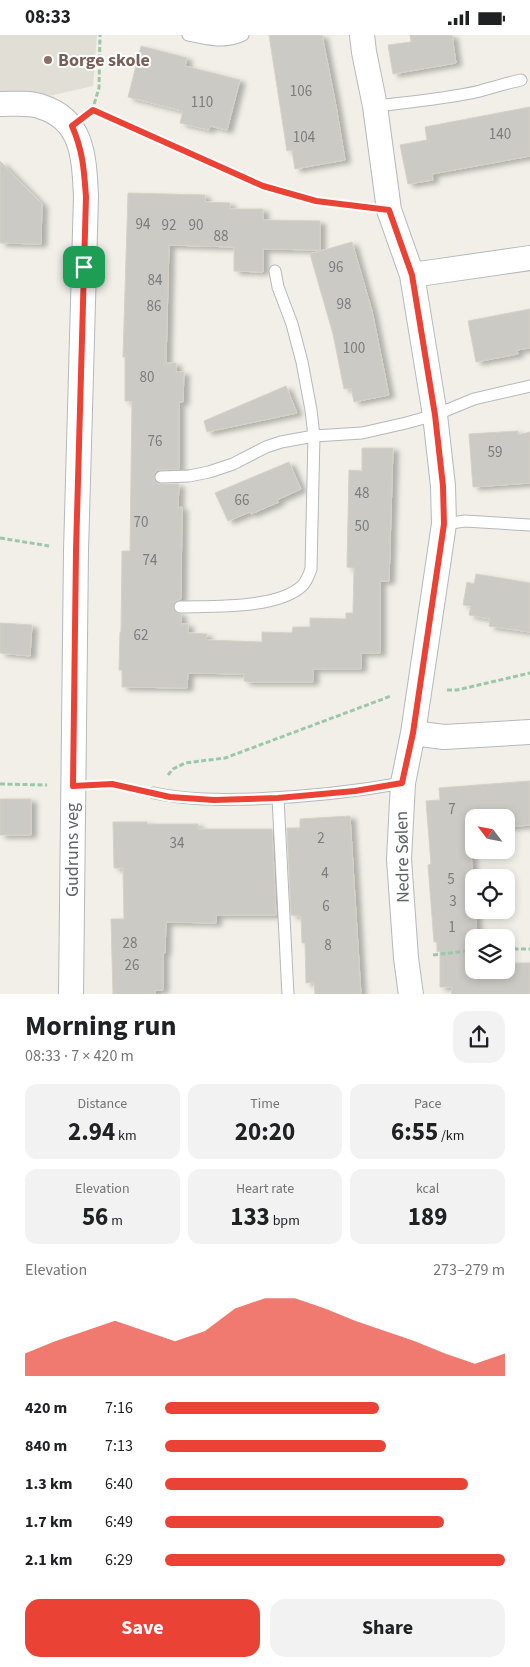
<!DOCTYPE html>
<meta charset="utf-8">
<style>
:root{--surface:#fff;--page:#f2f2f2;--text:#202124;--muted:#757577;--accent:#ea4335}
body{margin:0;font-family:"Source Sans 3",sans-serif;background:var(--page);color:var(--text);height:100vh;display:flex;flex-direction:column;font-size:19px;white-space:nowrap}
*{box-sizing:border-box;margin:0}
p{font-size:16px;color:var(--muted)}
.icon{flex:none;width:28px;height:28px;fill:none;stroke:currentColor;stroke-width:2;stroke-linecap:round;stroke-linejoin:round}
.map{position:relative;height:959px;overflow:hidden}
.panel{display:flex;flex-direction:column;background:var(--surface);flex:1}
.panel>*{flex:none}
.needle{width:32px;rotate:302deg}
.fabs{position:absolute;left:465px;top:774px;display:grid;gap:10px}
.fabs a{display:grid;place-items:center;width:50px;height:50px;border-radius:10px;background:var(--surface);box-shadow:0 2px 8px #0003;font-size:25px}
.pin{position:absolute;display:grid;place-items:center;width:42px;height:42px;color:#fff;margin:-21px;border-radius:10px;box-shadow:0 2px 8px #0006}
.round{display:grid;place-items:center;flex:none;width:52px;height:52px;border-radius:15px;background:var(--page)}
.head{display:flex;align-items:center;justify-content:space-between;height:85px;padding:0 25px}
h1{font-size:28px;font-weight:700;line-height:38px}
.stats{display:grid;grid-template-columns:repeat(3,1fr);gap:8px;height:85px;padding:5px 25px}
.stats div{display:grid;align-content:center;border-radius:12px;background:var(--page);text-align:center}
.stats b{font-size:25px;font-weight:700}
.stats small{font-size:14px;font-weight:400}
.stats p{font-size:14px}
.chart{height:140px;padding:10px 25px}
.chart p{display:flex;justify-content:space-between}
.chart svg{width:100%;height:90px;margin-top:5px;fill:var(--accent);opacity:.7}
.button{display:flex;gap:10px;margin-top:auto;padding:10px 25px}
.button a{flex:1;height:58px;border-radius:15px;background:var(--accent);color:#fff;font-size:20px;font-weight:700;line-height:58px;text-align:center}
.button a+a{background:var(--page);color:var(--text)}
ul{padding:0 25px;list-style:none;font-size:16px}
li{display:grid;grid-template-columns:80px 60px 1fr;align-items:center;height:38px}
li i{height:12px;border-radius:6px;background:var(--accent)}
.status{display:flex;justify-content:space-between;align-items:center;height:35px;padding:0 25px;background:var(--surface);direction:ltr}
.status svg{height:14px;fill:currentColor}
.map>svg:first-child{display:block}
</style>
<div class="status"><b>08:33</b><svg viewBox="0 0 49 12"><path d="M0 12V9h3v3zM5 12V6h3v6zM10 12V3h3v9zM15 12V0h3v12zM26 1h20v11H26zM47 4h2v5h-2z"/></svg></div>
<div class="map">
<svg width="530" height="960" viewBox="0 0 530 960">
<defs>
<filter id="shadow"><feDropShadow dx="5.5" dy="3" stdDeviation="2.5" flood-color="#0004"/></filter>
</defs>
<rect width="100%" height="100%" fill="#f1efe8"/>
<path fill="#e1ded6" d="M0,0H97L93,51L14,69H0Z"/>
<path fill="#cccac5" stroke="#d6d1c6" filter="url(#shadow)" d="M269,0H322L336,71L345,125L295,134L292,115L287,116Z
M410,0H452L456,28L393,39L388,10L411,7Z
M141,11L187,23L185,31L240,45L227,95L210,91L209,95L180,88L183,76L128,62Z
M530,72V121L432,139L433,145L408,149L400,110L427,105L425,92Z
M0,126L42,169L41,209L0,208Z
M128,158L205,160V167L230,168V174H263V185L320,186V215L263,214V237L234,236V212L169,210L166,328H176V337H184L183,367H179V434L157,435L154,439V443L158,449H179L178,473L182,472L181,564L176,566L173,573L176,578L181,579V589H188V598L207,599L206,605L262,607V597L292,598L293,592H310V583L346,584V578H353L354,533L347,532L349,435L362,436V413H393L389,546H380V618H361V634H313V647H247L244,646V639L188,638L187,653L122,652V635H119L120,597H121L122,516H130L132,366H125V322H123Z
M352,207L372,276L389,360L354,367L351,353L344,354L333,299L310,219Z
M530,274V313L517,315L518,319L476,327L468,286Z
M286,351L297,378L207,397L204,386Z
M518,396V400L530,397V448L473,452L469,399Z
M289,427L301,454L277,465L279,467L251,479L250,477L228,486L215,458Z
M476,539L530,548V597L489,591L490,584L469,580L471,571L463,570L467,547L474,549Z
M0,588L32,590L30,621L0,618Z
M530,746V790L506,792V782H474V794H469L474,856V875H475L477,902H474V935H506V928H530V960H451L452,952H440V916L437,917V907H434L428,830L431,829L426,766L440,765L439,753Z
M0,764H31V800H0Z
M350,781L361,960H315L314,947L306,948L305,908H302L301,881L291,880L287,793H300V784Z
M113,787H147V789H198V794H272L276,880H216V888L166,887L165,918H163V955H155V960H113L111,884H124L123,833H114Z"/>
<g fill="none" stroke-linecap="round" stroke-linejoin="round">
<defs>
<path id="lane" d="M188,0C206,4 226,9 243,0
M375,71C410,67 446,64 480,56C494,52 507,48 521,45
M161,442L189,441L209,437L233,429L266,412L281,407L314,401L362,398L406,388L435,380L474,364L530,351
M444,489L465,486L530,490
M180,572C213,571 277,574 302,551C307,546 309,540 311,534L314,401L311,375L302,327L292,289L278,252L275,236
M154,758C187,765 220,765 254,764C304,762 353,757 403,748
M278,763L288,960"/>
<path id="street" d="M362,0L364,17L375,71L389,175L412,240
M0,69C13,69 30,67 42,72C84,85 84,125 86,161L76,516L71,960
M413,698L444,702L530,697
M411,960L406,923L399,824L403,748L413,698L444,489L443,451L435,380L412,240L530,223"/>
</defs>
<use href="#lane" stroke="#b5b8bc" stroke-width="13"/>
<use href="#street" stroke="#b5b8bc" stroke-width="26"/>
<path stroke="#9cc7a9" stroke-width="3" stroke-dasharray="5 2.5" stroke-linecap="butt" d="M94,75L263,151L316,166L361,171
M92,76L99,53L100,0
M0,503L49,511
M447,655H457L530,638
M168,740L173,734L185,728L225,723L391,661
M0,749L47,750
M101,749H112L134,754
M506,914H530
M433,920L474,915"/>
<use href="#lane" stroke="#fff" stroke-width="11"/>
<use href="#street" stroke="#fff" stroke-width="24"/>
</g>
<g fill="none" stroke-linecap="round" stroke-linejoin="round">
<defs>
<path id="route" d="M93,75L263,151L316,166L389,175L412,240L435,380L443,451L444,489L413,698L402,748L355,756L278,763L214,765L170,762L112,749L73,751L76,516L86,162C84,135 83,116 72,91Z"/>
</defs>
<use href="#route" stroke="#fff" stroke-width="10"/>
<use href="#route" stroke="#ea4335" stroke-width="6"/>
</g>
<circle fill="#8d6e63" stroke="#fff" stroke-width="2" cx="48" cy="25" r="5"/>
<g text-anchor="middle" stroke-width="4" stroke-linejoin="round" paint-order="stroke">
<g font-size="15" fill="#7a7d7f">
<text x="301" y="61">106</text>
<text x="202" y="72">110</text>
<text x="500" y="104">140</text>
<text x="304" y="107">104</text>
<text x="143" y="194">94</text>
<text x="169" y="195">92</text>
<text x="196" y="195">90</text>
<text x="221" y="206">88</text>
<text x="336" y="237">96</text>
<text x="155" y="250">84</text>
<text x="344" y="274">98</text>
<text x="154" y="276">86</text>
<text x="354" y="318">100</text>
<text x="147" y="347">80</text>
<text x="155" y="411">76</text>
<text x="495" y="422">59</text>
<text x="362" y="463">48</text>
<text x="242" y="470">66</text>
<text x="141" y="492">70</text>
<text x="362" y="496">50</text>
<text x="150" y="530">74</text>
<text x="141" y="605">62</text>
<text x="452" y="779">7</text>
<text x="321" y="808">2</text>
<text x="177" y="813">34</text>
<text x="325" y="843">4</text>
<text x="451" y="849">5</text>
<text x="453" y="871">3</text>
<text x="326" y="876">6</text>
<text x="452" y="897">1</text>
<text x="130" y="913">28</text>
<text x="328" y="915">8</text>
<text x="132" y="935">26</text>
</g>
<g font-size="18" font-weight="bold" fill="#785e54" stroke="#fff" text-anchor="start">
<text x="58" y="31">Borge skole</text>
</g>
<g font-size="18" fill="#5f6368" stroke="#fff">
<text transform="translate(72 815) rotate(-90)" y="6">Gudruns veg</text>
<text transform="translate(402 822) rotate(-91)" y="6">Nedre Sølen</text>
</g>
</g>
</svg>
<div class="fabs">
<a><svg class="needle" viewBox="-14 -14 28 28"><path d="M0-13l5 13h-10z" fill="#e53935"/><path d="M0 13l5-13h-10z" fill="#757577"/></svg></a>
<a><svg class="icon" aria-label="locate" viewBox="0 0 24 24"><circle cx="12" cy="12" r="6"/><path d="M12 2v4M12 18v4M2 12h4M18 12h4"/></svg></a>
<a><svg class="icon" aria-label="layers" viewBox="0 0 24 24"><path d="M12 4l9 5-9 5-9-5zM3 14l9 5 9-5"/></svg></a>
</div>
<div class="pin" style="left:84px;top:232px;background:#1e9e55"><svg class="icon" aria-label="arrive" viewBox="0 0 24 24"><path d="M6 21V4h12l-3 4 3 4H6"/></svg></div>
</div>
<section class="panel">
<div class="head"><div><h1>Morning run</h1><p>08:33 · 7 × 420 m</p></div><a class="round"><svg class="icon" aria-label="share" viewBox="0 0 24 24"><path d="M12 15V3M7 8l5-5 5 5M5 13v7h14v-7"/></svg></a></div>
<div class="stats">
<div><p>Distance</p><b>2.94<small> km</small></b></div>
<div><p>Time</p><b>20:20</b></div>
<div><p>Pace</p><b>6:55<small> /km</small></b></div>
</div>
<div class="stats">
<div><p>Elevation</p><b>56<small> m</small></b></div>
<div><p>Heart rate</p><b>133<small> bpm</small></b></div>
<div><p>kcal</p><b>189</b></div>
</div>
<div class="chart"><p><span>Elevation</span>273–279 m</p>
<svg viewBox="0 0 160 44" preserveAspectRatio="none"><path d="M0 44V33L10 27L20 22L30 17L40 22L50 27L60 22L70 11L80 6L90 6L100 11L110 17L120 22L130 27L140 33L150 38L160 33V44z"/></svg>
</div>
<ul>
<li><b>420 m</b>7:16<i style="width:63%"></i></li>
<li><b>840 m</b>7:13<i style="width:65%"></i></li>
<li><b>1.3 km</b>6:40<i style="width:89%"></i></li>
<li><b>1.7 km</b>6:49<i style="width:82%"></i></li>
<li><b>2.1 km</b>6:29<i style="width:100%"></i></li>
</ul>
<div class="button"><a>Save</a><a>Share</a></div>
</section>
